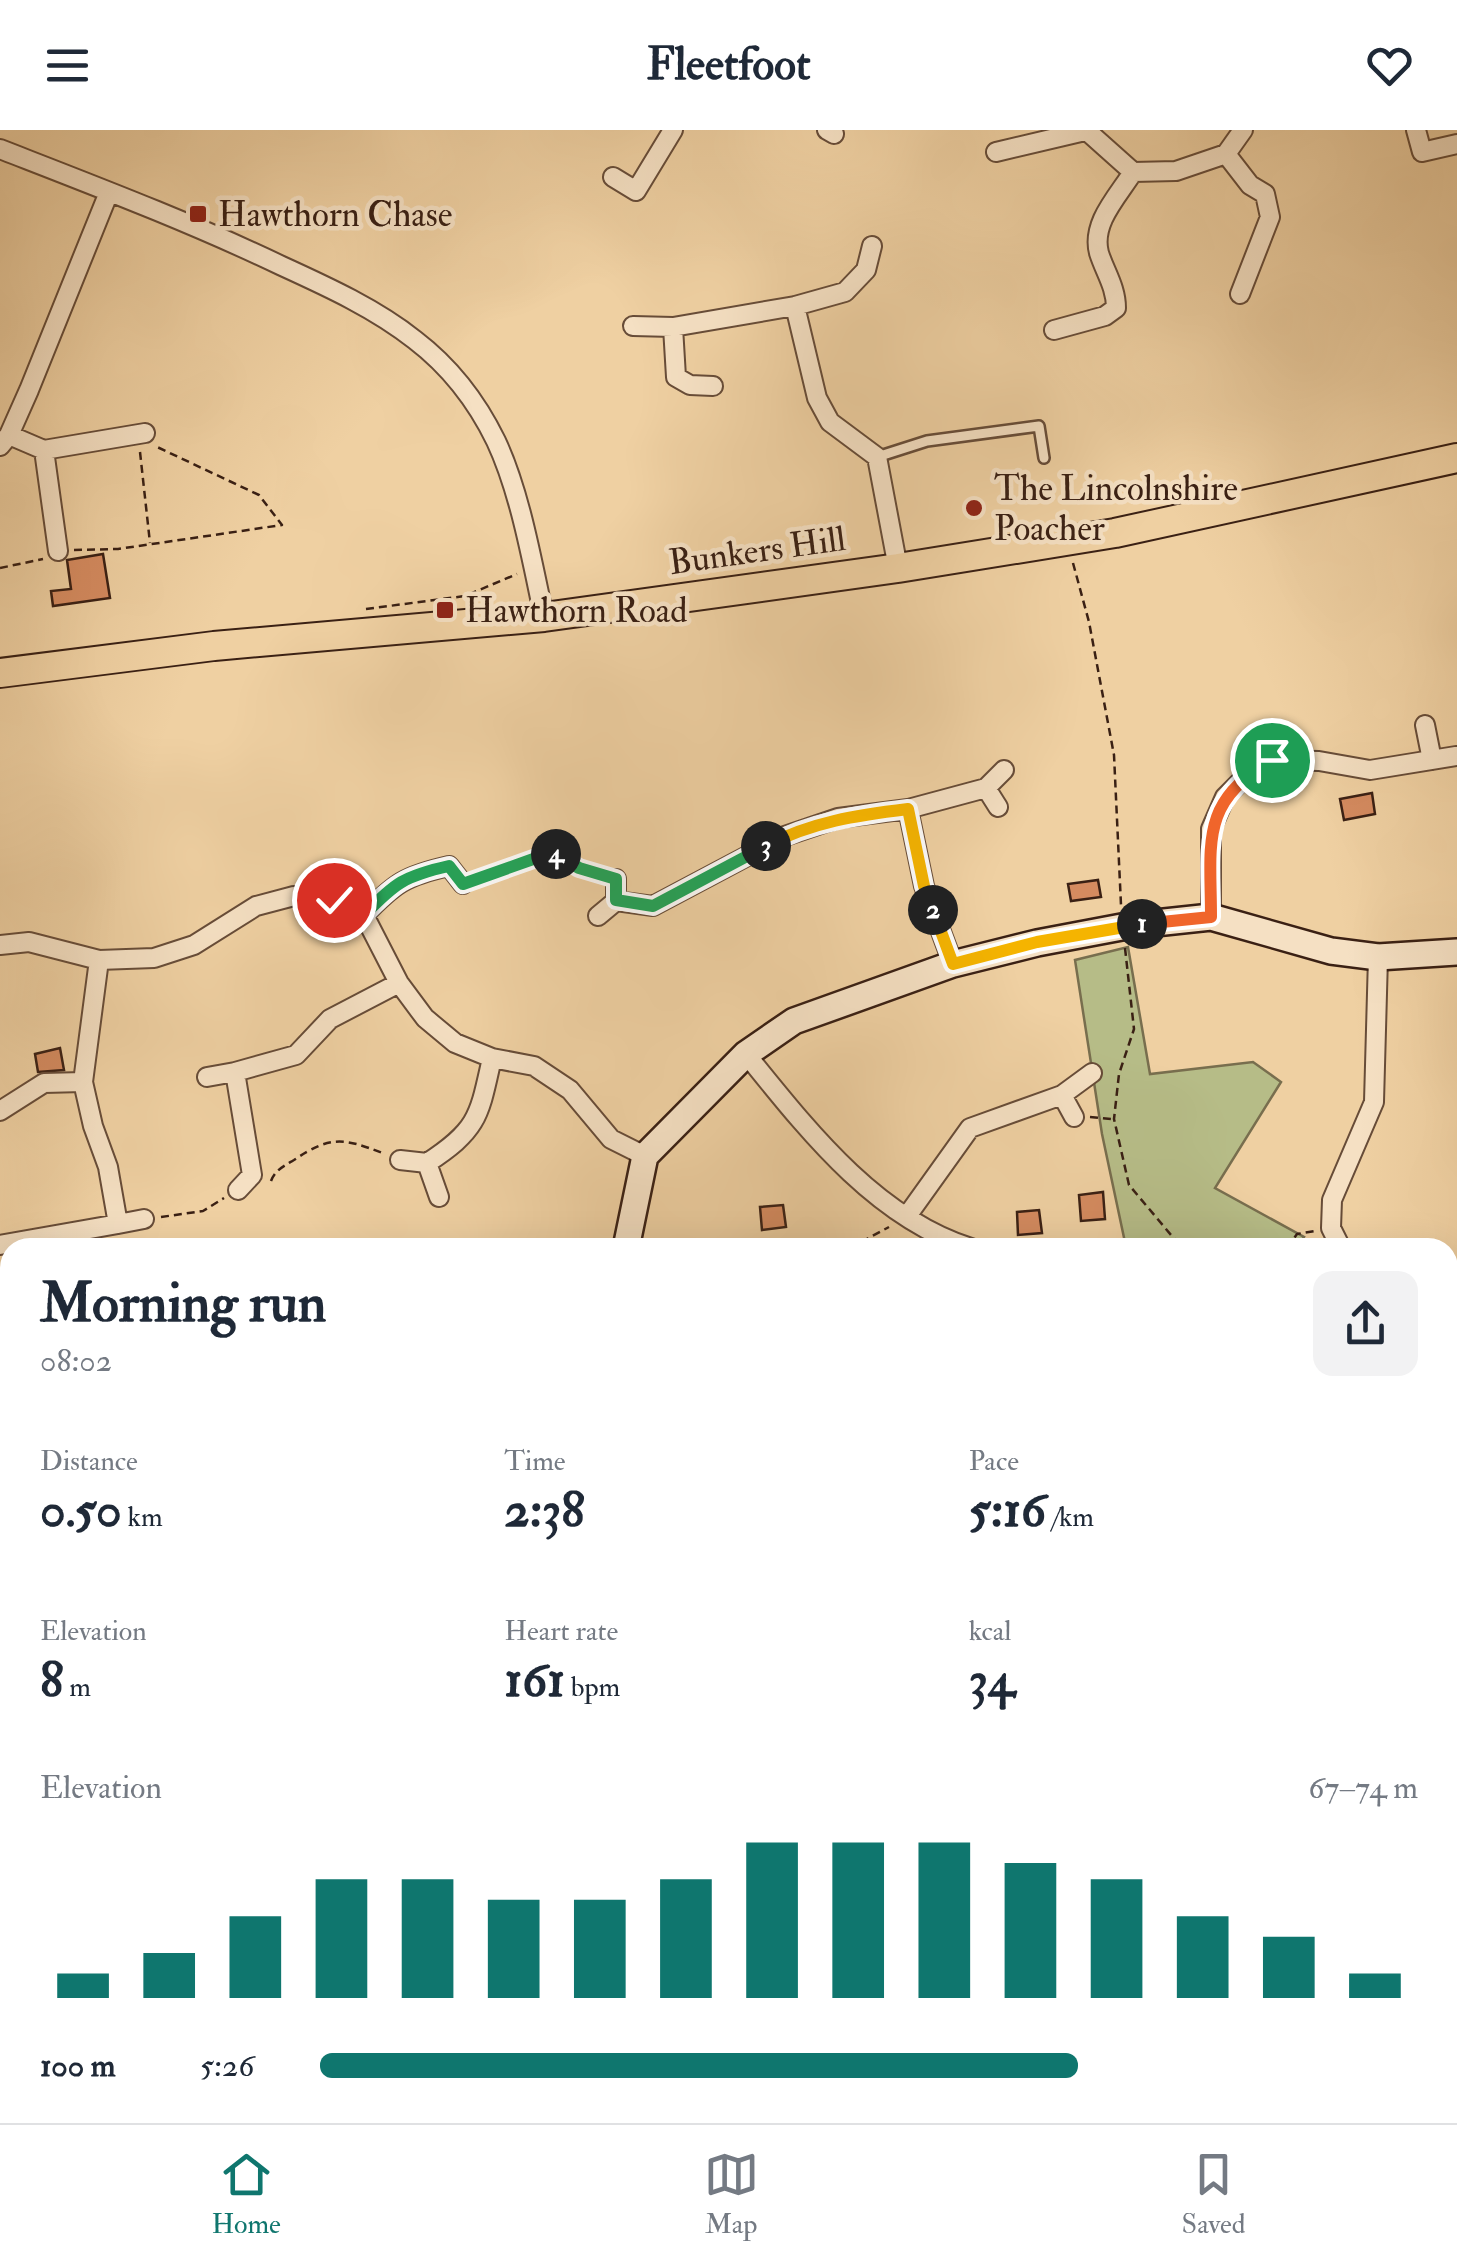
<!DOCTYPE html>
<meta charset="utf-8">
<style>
:root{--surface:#fff;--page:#f2f2f3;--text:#1f2937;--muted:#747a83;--line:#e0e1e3;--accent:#0f766e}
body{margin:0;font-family:"IM FELL Double Pica",serif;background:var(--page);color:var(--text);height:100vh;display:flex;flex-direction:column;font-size:38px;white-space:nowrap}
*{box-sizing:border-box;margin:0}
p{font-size:32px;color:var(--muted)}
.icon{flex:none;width:55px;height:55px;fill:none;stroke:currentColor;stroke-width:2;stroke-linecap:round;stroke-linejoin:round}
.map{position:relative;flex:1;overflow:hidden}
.drawer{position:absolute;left:0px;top:1108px;width:1458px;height:888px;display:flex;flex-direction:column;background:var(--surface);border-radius:30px 30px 0 0;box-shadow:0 10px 40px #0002}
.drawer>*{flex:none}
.pin{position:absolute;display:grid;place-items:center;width:85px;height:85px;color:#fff;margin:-42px;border:5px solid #fff;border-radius:50%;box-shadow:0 2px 10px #0007}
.km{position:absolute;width:50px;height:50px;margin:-25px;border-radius:50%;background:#222;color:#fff;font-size:28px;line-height:50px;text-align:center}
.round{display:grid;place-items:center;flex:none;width:105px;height:105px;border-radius:20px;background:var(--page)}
.headline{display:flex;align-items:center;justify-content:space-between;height:170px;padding:0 40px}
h1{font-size:55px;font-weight:800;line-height:75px}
.figures{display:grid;grid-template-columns:repeat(3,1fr);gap:15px;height:170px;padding:10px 40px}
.figures div{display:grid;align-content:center}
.figures b{font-size:50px;font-weight:800}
.figures small{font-size:28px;font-weight:400}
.figures p{font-size:28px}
.chart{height:280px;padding:20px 40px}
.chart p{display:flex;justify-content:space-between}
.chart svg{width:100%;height:180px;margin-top:10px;stroke:var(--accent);stroke-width:6}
ul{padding:0 40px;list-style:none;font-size:32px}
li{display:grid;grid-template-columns:160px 120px 1fr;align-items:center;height:75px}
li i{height:25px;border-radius:12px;background:var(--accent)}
header{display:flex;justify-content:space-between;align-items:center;height:130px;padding:0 40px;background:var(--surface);font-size:45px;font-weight:800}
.tabs{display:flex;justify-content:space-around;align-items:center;height:140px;border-top:2px solid var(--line);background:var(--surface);font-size:28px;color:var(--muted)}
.tabs a{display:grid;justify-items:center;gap:5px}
.tabs .selected{color:var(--accent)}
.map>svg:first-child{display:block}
</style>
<header><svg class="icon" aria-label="menu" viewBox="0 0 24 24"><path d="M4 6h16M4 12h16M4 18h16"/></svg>Fleetfoot<svg class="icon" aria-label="heart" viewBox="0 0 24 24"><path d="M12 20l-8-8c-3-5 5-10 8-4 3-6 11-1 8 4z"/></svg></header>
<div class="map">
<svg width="1457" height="1993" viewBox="0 0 1457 1993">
<rect width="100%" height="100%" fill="#efd0a2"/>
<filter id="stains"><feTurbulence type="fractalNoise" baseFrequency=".002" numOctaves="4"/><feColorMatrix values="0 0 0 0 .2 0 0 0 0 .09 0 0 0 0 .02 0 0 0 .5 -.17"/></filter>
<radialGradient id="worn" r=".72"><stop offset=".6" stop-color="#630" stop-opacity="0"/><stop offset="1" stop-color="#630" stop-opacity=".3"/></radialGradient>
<path fill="#b6bc87" stroke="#786e4e" stroke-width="2.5" d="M1128,817L1150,944L1253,932L1281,952L1215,1058L1304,1107L1297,1117H1126L1102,1004L1075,830Z
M1457,1852V1993H1414L1404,1985H1448V1856Z
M1217,1985H1372L1365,1993H1222Z"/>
<path fill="#d58b60" stroke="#3a2014" stroke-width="2.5" d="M103,424L110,468L53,476L51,461L71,459L67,430Z
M1372,663L1375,684L1344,690L1340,669Z
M1098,750L1101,767L1071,771L1068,754Z
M60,918L64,940L38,942L35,924Z
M1103,1062L1105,1089L1081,1091L1079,1065Z
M783,1075L786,1097L762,1100L760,1077Z
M1039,1080L1042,1103L1018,1105L1017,1082Z"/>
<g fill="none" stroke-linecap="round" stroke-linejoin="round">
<defs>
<path id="lane" d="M877,327L927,311L1039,296L1044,328"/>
<path id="street" d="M827,0L834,4
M1086,0L1133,42L1176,41L1226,24L1243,0
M1416,0L1422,22L1457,14
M0,19C95,56 190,92 282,136C328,157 376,179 415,210C449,236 477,272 496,311C520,362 532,431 544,487
M996,22L1085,1
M1226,24L1250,55L1265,64L1270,87L1240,164
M613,47L636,61L673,0
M795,176L817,268L830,292L877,327L898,438
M633,196L673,197L795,176L845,162L866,140L872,116
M673,197L676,247L690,255L713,256
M1054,200L1105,186L1116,178C1116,157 1105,142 1099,123C1091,93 1118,66 1133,42
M9,305L44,320L145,303
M0,316L9,305L29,260L109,62
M44,320L58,421
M1425,595L1432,630
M986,658L998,677
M908,679L986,658L1004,640
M616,749V771L653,776L785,706L838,688L908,679L924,756L953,834
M364,785C395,753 405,746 449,736L463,754
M598,786L616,771
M1211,787V699L1225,667L1249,643L1272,630L1319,631L1370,640L1456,626
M0,815L29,812L99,830L154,828L194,815L256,776L294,766L334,770L364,785L399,853L425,888L455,913L492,928L534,936L570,960L611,1009L645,1026
M746,924C806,998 875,1088 971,1118
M207,947L235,942
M1062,965L1074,987
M0,981L44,953L83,952
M400,1030L427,1033
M238,1060L252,1045L235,942L296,925L330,889L399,853
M439,1067L427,1033C479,999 479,986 492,928
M907,1086L970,998L1062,965L1092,943
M118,1094L144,1089
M0,1115L118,1094L108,1037L93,996L83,952L99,830
M1341,1118L1331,1098L1332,1070L1374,972L1378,827
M1448,1160L1457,1143
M1448,1199L1457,1209
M1448,1711L1457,1714
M759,1985L778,1991L788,1985
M954,1985L959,1993
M1103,1993L1118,1985"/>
<path id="secondary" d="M626,1118L645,1026L746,924L794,891L953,834L1037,813L1127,796L1211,787L1331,821L1378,827L1457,822
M1201,1985L1205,1993"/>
<path id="primary" d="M0,543L214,516L544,487L898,438L1115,403L1457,328"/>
<path id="highway" d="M0,1611L10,1623
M327,1985L334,1993"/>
</defs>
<use href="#lane" stroke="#674c38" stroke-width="14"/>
<use href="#street" stroke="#674c38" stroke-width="22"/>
<use href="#secondary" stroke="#3a2014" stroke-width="30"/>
<use href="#primary" stroke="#3a2014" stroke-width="32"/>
<use href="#highway" stroke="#3a2014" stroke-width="35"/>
<path stroke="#3a2014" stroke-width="2.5" stroke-dasharray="8 5" stroke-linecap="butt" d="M140,322L150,413
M74,420L118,419L282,395L259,365L155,316
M1073,433L1089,492L1114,625L1121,775
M0,438L43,429
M366,479L465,466L517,444
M478,748L553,722L579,738L600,743
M1125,818L1134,899L1119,944L1114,989L1129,1055L1182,1118
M1090,987L1112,989
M271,1051C275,1040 284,1036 294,1030C331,1005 344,1008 385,1024
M161,1087L203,1081L224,1068
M850,1118L889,1097
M1287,1118L1297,1104L1315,1101
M1448,1351L1457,1355
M1448,1457L1457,1456"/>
<use href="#lane" stroke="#f5e0c3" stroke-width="9"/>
<use href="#street" stroke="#f5e0c3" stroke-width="18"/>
<use href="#secondary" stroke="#f5e0c3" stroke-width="25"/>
<use href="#primary" stroke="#efd0a2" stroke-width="28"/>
<use href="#highway" stroke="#efd0a2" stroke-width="30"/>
</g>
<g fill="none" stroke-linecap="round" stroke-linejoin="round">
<defs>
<path id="split-1" d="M1142,794L1211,787C1211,714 1199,671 1272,630"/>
<path id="split-2" d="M933,780L953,834L1037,812L1142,794"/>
<path id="split-3" d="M766,716C811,692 858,685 908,679L924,756L933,780"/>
<path id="split-4" d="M556,724L579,738L616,749V770L653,776L766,716"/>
<path id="split-5" d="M334,770L364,785C395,753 404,746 449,736L463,754L553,722L556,724"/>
</defs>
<use href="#split-1" stroke="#fff" stroke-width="20"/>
<use href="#split-2" stroke="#fff" stroke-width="20"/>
<use href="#split-3" stroke="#fff" stroke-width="20"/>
<use href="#split-4" stroke="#fff" stroke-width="20"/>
<use href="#split-5" stroke="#fff" stroke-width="20"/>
<use href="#split-1" stroke="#f0652b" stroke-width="12"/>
<use href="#split-2" stroke="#f5b400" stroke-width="12"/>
<use href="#split-3" stroke="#f5b400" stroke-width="12"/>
<use href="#split-4" stroke="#22a559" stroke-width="12"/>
<use href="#split-5" stroke="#22a559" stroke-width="12"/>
</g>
<g fill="#8f2418" stroke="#f5e0c3" stroke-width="4">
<rect x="188" y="74" width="20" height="20" rx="5"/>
<circle cx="974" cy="378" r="10"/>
<rect x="435" y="470" width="20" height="20" rx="5"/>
</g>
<g text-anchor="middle" stroke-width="9" stroke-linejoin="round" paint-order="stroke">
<g font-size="35" fill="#3a2014" stroke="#f5e0c3" text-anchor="start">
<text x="218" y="96">Hawthorn Chase</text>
<text x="994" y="370">The Lincolnshire<tspan x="994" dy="40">Poacher</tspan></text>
<text x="465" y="492">Hawthorn Road</text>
</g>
<g font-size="35" fill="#3a2014" stroke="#f5e0c3">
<text transform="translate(757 420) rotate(-8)" y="12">Bunkers Hill</text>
</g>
</g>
<rect width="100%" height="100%" filter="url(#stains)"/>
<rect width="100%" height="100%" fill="url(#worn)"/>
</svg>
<div class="pin" style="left:1272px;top:630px;background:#1e9e55"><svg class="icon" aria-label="arrive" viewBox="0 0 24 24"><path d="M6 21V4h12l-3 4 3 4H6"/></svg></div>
<div class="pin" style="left:334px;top:770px;background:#d93025"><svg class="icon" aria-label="check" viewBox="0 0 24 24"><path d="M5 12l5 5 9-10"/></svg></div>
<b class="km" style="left:1142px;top:794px">1</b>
<b class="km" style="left:933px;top:780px">2</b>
<b class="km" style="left:766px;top:716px">3</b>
<b class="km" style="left:556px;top:724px">4</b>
<section class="drawer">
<div class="headline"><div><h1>Morning run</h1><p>08:02</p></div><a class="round"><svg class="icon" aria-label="share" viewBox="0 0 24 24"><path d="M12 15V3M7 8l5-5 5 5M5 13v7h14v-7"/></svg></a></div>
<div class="figures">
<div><p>Distance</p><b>0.50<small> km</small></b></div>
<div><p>Time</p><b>2:38</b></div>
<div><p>Pace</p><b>5:16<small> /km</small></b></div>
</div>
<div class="figures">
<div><p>Elevation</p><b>8<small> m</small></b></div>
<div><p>Heart rate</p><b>161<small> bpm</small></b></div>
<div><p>kcal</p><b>34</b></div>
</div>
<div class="chart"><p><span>Elevation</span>67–74 m</p>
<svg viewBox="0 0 160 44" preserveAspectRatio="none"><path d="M5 44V38M15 44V33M25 44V24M35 44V15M45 44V15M55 44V20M65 44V20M75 44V15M85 44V6M95 44V6M105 44V6M115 44V11M125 44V15M135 44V24M145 44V29M155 44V38"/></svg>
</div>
<ul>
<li><b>100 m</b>5:26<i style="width:69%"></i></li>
</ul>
</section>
</div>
<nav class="tabs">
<a class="selected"><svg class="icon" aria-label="home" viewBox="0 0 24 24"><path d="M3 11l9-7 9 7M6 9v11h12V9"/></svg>Home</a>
<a><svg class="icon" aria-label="map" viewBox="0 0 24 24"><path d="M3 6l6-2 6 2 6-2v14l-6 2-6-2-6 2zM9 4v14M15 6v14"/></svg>Map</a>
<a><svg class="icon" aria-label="saved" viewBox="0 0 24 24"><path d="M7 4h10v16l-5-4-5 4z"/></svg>Saved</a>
</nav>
